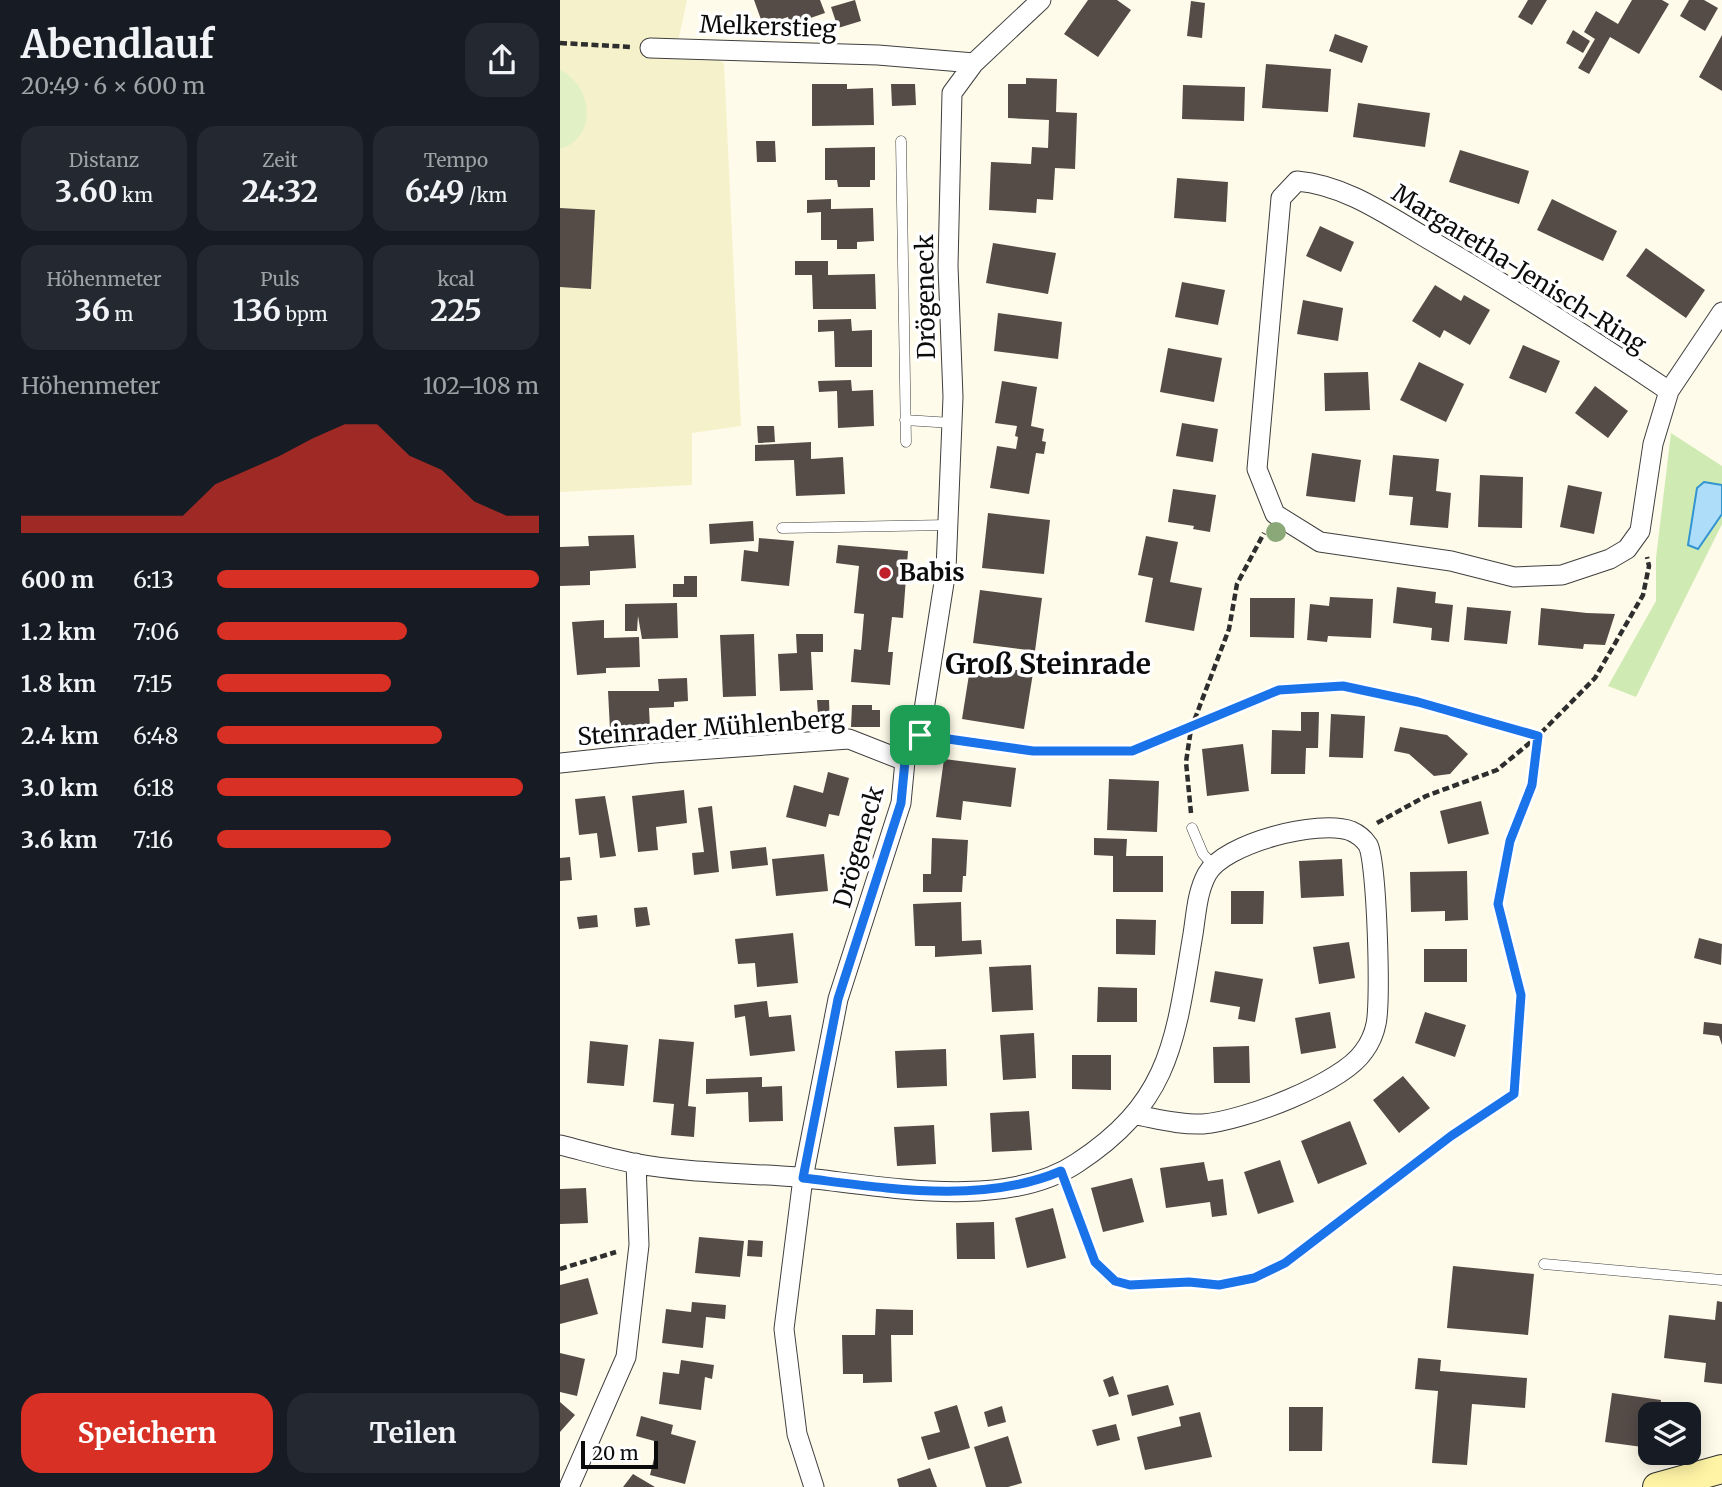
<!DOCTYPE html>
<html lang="de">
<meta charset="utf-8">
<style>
:root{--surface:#171b24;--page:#242831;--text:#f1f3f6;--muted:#9ea1a6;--accent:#d93025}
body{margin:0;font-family:Merriweather,serif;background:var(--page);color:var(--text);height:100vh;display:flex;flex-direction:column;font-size:26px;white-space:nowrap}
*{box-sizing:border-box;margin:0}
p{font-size:23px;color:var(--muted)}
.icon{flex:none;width:38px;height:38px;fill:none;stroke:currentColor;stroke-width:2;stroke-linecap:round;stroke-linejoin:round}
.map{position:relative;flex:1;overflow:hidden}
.side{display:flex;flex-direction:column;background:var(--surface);width:560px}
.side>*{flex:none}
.tools{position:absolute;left:1078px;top:1402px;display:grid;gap:14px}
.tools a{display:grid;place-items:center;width:63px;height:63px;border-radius:14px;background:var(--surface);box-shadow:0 4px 18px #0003;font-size:35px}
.scale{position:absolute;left:21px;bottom:18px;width:77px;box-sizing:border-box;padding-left:7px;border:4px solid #0c0c0c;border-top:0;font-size:19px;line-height:24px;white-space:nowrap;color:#0c0c0c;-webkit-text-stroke:5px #fff;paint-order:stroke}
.pin{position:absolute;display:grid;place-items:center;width:60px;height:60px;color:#fff;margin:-30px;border-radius:14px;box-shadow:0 4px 10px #0006}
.round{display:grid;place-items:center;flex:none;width:74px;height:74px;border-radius:21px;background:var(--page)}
.headline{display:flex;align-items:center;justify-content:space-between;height:119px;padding:0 21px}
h1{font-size:38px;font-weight:700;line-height:52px}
.metrics{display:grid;grid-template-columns:repeat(3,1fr);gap:10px;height:119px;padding:7px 21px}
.metrics div{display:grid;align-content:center;border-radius:18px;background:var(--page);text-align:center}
.metrics b{font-size:30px;font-weight:700}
.metrics small{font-size:19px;font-weight:400}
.metrics p{font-size:19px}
.chart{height:196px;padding:14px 21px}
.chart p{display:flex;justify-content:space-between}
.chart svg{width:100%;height:126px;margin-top:7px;fill:var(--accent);opacity:.7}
.cta{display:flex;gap:14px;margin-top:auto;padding:14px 21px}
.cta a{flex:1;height:80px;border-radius:21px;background:var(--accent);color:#fff;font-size:28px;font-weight:700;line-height:80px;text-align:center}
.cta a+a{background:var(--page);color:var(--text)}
ul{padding:0 21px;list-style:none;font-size:23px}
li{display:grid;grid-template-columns:112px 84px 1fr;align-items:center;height:52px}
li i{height:18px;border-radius:9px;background:var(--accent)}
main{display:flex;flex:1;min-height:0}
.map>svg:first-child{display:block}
</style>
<main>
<section class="side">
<div class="headline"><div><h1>Abendlauf</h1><p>20:49 · 6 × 600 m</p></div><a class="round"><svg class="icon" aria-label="share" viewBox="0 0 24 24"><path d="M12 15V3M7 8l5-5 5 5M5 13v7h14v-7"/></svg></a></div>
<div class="metrics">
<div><p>Distanz</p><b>3.60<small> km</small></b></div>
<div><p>Zeit</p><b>24:32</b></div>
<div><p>Tempo</p><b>6:49<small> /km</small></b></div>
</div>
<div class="metrics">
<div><p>Höhenmeter</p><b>36<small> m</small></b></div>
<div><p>Puls</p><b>136<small> bpm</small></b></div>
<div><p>kcal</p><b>225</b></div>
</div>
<div class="chart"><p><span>Höhenmeter</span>102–108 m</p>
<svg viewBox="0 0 160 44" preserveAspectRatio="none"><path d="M0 44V38L10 38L20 38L30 38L40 38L50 38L60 27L70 22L80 17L90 11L100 6L110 6L120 17L130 22L140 33L150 38L160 38V44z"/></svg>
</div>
<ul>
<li><b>600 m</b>6:13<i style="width:100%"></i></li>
<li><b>1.2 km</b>7:06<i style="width:59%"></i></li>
<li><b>1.8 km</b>7:15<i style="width:54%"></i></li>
<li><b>2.4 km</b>6:48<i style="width:70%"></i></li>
<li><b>3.0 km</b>6:18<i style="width:95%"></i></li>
<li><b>3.6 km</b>7:16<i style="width:54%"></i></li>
</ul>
<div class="cta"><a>Speichern</a><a>Teilen</a></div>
</section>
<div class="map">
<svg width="1162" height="1487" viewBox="0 0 1162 1487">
<rect width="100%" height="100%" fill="#fffbea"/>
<path fill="#f5f1ca" d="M0,0H127L115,56L148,54L164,63L181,426L132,433V485L0,492Z"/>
<path fill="#d0eab3" d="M1111,433L1162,466V524L1076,697L1048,686L1096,601V558Z"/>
<path fill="#e2f1c5" d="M0,70C32,85 39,137 0,149Z"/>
<path fill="#adddf8" stroke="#3294d1" stroke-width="2" d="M1144,482L1162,485V514L1138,549L1128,545L1137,488Z"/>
<path fill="#554c48" d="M194,0H260L265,13L230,25L228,17L203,25Z
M295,0L301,21L278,28L271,7Z
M528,0H557L571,10L538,57L504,34Z
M968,0H987L972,25L958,17Z
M1072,0H1102L1109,4L1079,54L1050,37L1029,74L1018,68L1035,39L1024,32L1036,11L1058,24Z
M1129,0H1144L1158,8L1145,31L1120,16Z
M631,1L645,3L642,38L627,36Z
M1013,30L1030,41L1023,53L1006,43Z
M775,34L808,46L802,63L769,51Z
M1162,35V91L1139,77Z
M706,64L771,69L768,112L702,108Z
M466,78L497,79L496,112L517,113L515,169L495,168L493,200L477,199L476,213L429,210L431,162L471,164L472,147L488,148L489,120L448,118V84H466Z
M252,84H287V89L313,88L314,125L252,126Z
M331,84H355L356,105L332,106Z
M623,85L685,87L684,121L622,119Z
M798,103L870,113L865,147L793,137Z
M196,141H215L216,162H197Z
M315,147V180H310V187H278L277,180H265V148Z
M900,150L969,171L959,204L889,182Z
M617,178L668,182L666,222L614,218Z
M271,199V209L313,208L314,241L297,242V249H277V240H261V212L247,213V200Z
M992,199L1057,231L1043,261L977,230Z
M0,208L35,210L31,289L0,287Z
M760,226L794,242L781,272L746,256Z
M433,243L496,253L488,294L426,283Z
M1086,248L1145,290L1126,318L1066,276Z
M235,261H268V275L315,274L316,309H253L252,275H235Z
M622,282L665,290L658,325L615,317Z
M875,285L901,301L904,295L930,310L910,345L884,330L880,338L852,321Z
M743,300L783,308L778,341L737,334Z
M438,313L502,322L498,359L434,351Z
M291,319L292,331L312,330V367H275L274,331L258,332V320Z
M963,345L1000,361L986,393L949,378Z
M608,348L662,358L654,402L600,392Z
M859,362L904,384L886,422L840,400Z
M808,372L810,410L765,411L764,373Z
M291,380L292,391L313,390L314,426L278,428L277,391L259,392L258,381Z
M442,381L477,387L471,426L484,429L482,441L486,442L484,454L476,453L469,494L430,488L437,446L456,449L458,437L455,436L457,426L435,423Z
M1035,386L1068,411L1048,438L1015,413Z
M622,423L658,429L653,462L616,456Z
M197,426H214L215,442L198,443Z
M251,442V459L283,457L285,494L236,496L234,460L195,461V445Z
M752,453L801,460L795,502L746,496Z
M833,455L879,459L876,491L891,493L888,528L850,525L853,497L829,495Z
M920,475L963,477L962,528L918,527Z
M1008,485L1042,492L1034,534L1000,527Z
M613,489L656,495L650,532L633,529L634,526L608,522Z
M428,513L490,520L484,574L422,568Z
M193,521L194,541L150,544L149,524Z
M74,535L76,568L30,571V585L0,586V547L29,546L28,536Z
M586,536L618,542L610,582L642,588L634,631L585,622L593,578L578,575Z
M199,538L234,541L229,586L181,581L184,550L198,552Z
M278,545L348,551L343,618L332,617L328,652H333L330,685L291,682L294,649L301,650L304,614L294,613L299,566L276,563Z
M124,576H137V597H113V584H124Z
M837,587L876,592L875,603L893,605L889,642L871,640L872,628L833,623Z
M420,590L482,598L475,651L413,643Z
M770,597L813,599L811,638L768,636L767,642L747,640L750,604L769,606Z
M690,598H735L734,638L690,637Z
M117,603L118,638L82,639L78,616L77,631H65V604Z
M907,607L951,611L947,644L904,640Z
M981,608L1027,613L1055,614L1045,645L1024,644L1023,649L978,645Z
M44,620V638L79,637L80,667L46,668V673L17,675L12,622Z
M194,634L196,696L163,697L160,635Z
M236,634H263V652H251L253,690L220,691L218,654L237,653Z
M411,662L473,673L464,729L402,719Z
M127,678L128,701L114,702V707L89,708L90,728L50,730L48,691H99L98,679Z
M257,700H269L270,727L259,728Z
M292,705H312V710H320V727H291Z
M741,712H759L758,748H746L745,774H711L712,730L741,731Z
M771,714L805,716L803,758L769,757Z
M840,727L887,735L908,754L890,774L874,776L849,754L834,751Z
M683,744L689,791L647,796L642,749Z
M384,759L456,768L451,807L403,801L401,820L376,817Z
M268,772L289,778L279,816L269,814L266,827L226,817L234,785L263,793Z
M549,779L599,781L597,832L547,830Z
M124,790L127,823L96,827L98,850L78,852L72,796Z
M45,796L56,856L40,858L37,833L19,835L15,799Z
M921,801L929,834L888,844L880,811Z
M152,806L159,872L134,875L132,853L144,852L138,808Z
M372,838L408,840L406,876H403L402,892H363V874H371Z
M534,838L567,839L566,856H603V892H553V856L534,855Z
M206,847L208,865L172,869L170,851Z
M264,854L268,891L216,896L212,859Z
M10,857L12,880L0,881V858Z
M782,859L784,896L741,898L739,861Z
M907,871L908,920L885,921V911L851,912L850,872Z
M671,891H704L703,924H671Z
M401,902L402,941L421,940L422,954L375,957V946H355L353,904Z
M87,907L90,925L76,927L74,908Z
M37,915L38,927L19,929L17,917Z
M556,919L596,920L595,955L556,954Z
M233,933L238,983L197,987L195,963L178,964L175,939Z
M1139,938L1162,944L1161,965L1134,958Z
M789,942L795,978L759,984L753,947Z
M864,949H907V982H864Z
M471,965L473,1010L432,1012L429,967Z
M655,971L703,979L695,1022L678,1019L680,1007L650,1002Z
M538,987L577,988V1022H537Z
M207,1001L209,1017L231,1015L235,1051L190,1056L185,1016L175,1018L174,1005Z
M770,1012L776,1048L741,1054L735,1018Z
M865,1012L906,1025L895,1057L855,1043Z
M1144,1022L1162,1024V1045L1159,1036L1143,1034Z
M474,1033L476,1078L443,1080L440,1035Z
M99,1039L134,1042L128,1106L136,1107L134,1137L111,1135L114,1104L93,1102Z
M30,1041L68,1045L64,1086L27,1083Z
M689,1046L690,1083H654L653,1047Z
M386,1049L387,1086L337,1088L335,1051Z
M512,1055H551V1090L512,1089Z
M843,1076L870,1108L839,1133L813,1100Z
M202,1077V1087L222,1086L223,1121L189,1122L188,1092L146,1094V1079Z
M469,1111L472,1150L432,1152L430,1113Z
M790,1121L807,1164L758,1184L741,1141Z
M374,1125L376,1164L337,1166L334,1127Z
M720,1160L734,1202L698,1214L684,1172Z
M644,1162L648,1181L663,1179L667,1215L652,1217L650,1202L606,1208L600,1168Z
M572,1178L584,1222L543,1232L531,1188Z
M26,1188L28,1223L0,1224V1189Z
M493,1208L506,1258L467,1268L455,1218Z
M434,1222L435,1259H397L396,1223Z
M139,1237L184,1241L180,1277L135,1273Z
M188,1240L203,1241L202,1257L187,1256Z
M893,1266L974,1274L968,1335L887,1328Z
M28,1278L38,1314L0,1324V1285Z
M1157,1301L1162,1302V1384L1144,1382L1146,1363L1104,1358L1109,1315L1155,1320Z
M132,1302L166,1305L165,1319L146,1317L143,1348L102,1343L106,1309L131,1312Z
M316,1309L353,1310V1335H331L332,1382L303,1383V1374H283L282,1335H315Z
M0,1353L25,1359L17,1396L0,1392Z
M858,1358L881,1360L880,1371L967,1378L965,1408L912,1404L907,1465L872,1463L878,1391L855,1389Z
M121,1360L154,1365L152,1379L145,1377L141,1410L99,1404L103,1372L119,1374Z
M553,1376L559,1394L549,1397L543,1380Z
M608,1385L614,1405L572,1416L567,1395Z
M1052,1393L1101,1400L1099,1414H1090V1448L1045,1442Z
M0,1402L15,1415L0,1432Z
M397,1405L410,1448L368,1460L361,1437L380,1432L374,1412Z
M442,1406L446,1422L428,1427L424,1412Z
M729,1407H763L762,1451H729Z
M640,1412L652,1457L585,1470L577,1437L621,1426L619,1417Z
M81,1416L113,1425L111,1434L136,1441L125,1484L90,1475L98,1442L76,1436Z
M556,1424L560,1440L537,1446L532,1430Z
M448,1436L462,1483L448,1487H426L414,1447Z
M370,1468L377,1487H339L337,1479Z
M73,1474L95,1487H63Z"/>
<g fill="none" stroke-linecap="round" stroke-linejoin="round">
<defs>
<path id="lane" d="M341,141L346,442
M345,420L392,423
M222,528L388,525
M632,828L643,854L653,865
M984,1264L1162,1280"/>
<path id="street" d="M90,48L318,55L414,63
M1109,391C1030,338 951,287 868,239C827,215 785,185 737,181L721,198L697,469L715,514L760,542L891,561L954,577L1002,575L1050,559L1067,549L1080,531L1093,444L1109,391L1162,312
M0,763L94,753L289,739L345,761
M0,1145C24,1151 48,1158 73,1163C126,1173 183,1173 237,1177C319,1185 444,1212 517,1163C610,1102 615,1042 632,940C636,919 636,894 647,874C664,843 759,819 791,831C798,834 804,839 808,845C817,862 821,1002 816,1024C814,1034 810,1043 804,1051C782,1084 682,1121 643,1124C620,1125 598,1119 576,1115
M9,1487L66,1357L79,1245L76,1163
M254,1487L237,1434L224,1329L243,1178L278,999L341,803L345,761L360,735L386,570L393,397L388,266L392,93L414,63L481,0"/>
<path id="secondary" d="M1097,1487L1162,1469"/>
</defs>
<use href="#lane" stroke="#3f3f3f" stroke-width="11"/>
<use href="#street" stroke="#3f3f3f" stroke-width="21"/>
<use href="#secondary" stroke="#2e2e2e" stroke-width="30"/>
<path stroke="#2e2e2e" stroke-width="4.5" stroke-dasharray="7 3.5" stroke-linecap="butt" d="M0,43L71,47
M381,738L473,751H572L719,690L783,686L858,702L978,736L972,785L950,841L938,904L961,995L954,1094L891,1136L725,1263L694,1278L659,1285L629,1282L570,1285L555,1281L535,1262L509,1188
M631,813L626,762L631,729L669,629L677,584L704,533
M817,823L866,796L937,770L978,736L1035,678L1083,595L1089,566L1087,557
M0,1269L56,1252"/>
<use href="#lane" stroke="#fff" stroke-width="10"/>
<use href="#street" stroke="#fff" stroke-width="19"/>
<use href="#secondary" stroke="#fff4a5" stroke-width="28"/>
</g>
<circle fill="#8aa878" cx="716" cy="532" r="10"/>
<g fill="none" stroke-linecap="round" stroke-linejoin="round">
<defs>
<path id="route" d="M783,686L858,702L978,736L972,785L950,841L938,904L961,995L954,1094L891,1136L725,1263L694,1278L659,1285L629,1282L570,1285L555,1281L535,1262L501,1171C422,1205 326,1188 243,1178L278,999L341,803L345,761L360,735L473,751H572L719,690Z"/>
</defs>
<use href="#route" stroke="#fff" stroke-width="14"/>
<use href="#route" stroke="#1a73e8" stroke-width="9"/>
</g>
<circle fill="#bf202a" stroke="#fff" stroke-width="2.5" cx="325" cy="573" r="7"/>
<g text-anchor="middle" stroke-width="7" stroke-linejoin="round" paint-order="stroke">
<g font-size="24" fill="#0c0c0c" stroke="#fff">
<text transform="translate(208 27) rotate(2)" y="8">Melkerstieg</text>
<text transform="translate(959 269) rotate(32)" y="8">Margaretha-Jenisch-Ring</text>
<text transform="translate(366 297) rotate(-91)" y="8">Drögeneck</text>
<text transform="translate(151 728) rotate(-4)" y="8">Steinrader Mühlenberg</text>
<text transform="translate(299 847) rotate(-74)" y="8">Drögeneck</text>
</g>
<g font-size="24" font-weight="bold" fill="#0c0c0c" stroke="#fff" text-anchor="start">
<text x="339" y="581">Babis</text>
</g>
<g font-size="28" font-weight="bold" fill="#0c0c0c" stroke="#fff">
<text x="488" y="674">Groß Steinrade</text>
</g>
</g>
</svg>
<div class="tools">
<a><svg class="icon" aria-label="layers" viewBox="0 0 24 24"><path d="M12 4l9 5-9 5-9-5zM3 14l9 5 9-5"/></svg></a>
</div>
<div class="scale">20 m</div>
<div class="pin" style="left:360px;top:735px;background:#1e9e55"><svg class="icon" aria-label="arrive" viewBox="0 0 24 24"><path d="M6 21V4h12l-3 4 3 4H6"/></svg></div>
</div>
</main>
